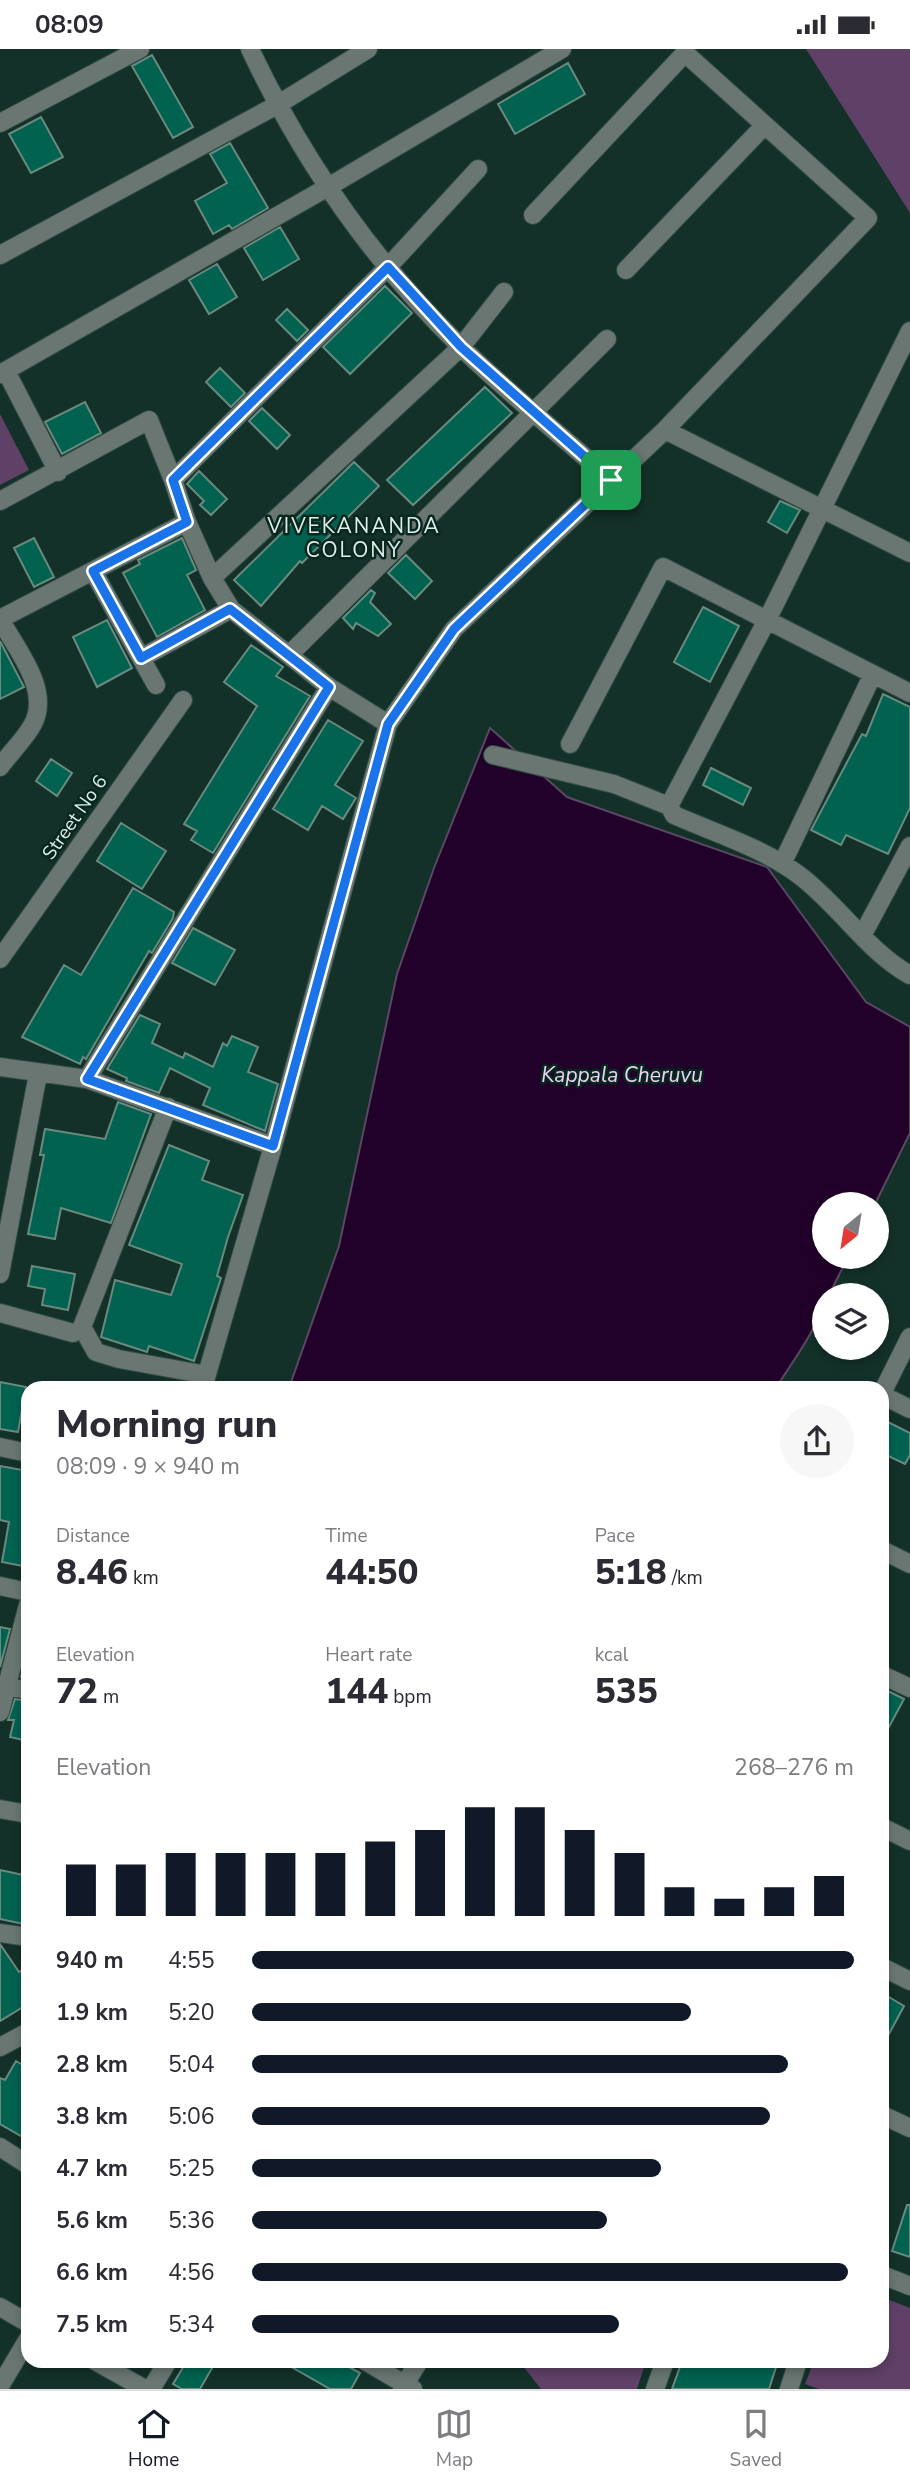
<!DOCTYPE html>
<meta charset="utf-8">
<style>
:root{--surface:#fff;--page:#f7f7f7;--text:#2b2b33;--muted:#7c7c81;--line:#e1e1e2;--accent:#111827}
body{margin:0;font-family:"Nunito Sans",sans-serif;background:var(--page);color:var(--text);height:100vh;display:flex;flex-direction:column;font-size:26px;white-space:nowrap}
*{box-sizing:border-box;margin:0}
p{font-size:23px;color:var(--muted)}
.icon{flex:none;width:38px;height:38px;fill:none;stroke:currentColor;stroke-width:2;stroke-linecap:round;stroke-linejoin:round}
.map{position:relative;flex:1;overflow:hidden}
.side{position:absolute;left:21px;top:1332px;width:868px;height:987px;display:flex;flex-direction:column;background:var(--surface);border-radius:21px;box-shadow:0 4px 10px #0003}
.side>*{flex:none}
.needle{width:46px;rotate:210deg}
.tools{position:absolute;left:812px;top:1143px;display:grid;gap:14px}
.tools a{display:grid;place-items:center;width:77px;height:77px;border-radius:50%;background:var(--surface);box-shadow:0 4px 10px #0003;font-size:35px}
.pin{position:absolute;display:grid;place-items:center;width:60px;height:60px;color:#fff;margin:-30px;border-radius:14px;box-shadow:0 4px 10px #0006}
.round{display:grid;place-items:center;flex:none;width:74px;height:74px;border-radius:37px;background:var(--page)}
.overview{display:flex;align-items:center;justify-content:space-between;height:119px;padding:0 35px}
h1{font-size:38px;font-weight:800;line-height:52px}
.metrics{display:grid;grid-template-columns:repeat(3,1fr);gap:10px;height:119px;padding:7px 35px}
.metrics div{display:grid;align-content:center}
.metrics b{font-size:35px;font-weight:800}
.metrics small{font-size:19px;font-weight:400}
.metrics p{font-size:19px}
.chart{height:196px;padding:14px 35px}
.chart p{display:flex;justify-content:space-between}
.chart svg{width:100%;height:126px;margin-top:7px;stroke:var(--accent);stroke-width:6}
ul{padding:0 35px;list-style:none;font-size:23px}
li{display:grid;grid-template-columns:112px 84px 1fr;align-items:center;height:52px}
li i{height:18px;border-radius:9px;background:var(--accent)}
.status{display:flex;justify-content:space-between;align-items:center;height:49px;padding:0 35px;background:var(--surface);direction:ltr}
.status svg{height:19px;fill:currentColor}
.menu{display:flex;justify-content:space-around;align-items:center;height:98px;border-top:2px solid var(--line);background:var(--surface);font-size:19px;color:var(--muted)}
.menu a{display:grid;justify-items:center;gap:4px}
.menu .current{color:var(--accent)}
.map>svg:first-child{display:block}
</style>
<div class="status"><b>08:09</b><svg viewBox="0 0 49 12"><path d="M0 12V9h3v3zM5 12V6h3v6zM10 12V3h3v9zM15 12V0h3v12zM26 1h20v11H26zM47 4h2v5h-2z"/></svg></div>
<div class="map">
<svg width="910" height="2340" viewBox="0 0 910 2340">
<rect width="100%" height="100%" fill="#133129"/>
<path fill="#5f4067" d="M806,0H910V164Z
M0,365L29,421L0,436Z
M882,2248L910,2259V2340H819L805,2335L814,2312H882Z
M519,2312H646L637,2340H541Z"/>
<path fill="#210129" stroke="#5a4863" stroke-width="2" d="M490,679L567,748L767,818L866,953L910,978V1084L875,1155H824V1208H848L829,1246H824C824,1272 790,1316 776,1339H289L339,1197L397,925L434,819Z"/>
<path fill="#01624f" stroke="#6a8a80" stroke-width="2" d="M152,6L193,78L173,89L132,17Z
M568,14L585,45L515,85L498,55Z
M41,68L63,108L31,124L9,85Z
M230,94L268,159L232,180L229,176L213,185L195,152L227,134L210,105Z
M280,178L299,210L263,231L244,199Z
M217,215L237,248L209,265L189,231Z
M385,237L412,264L350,325L323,298Z
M287,260L308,281L297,292L276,271Z
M220,319L245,344L231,358L206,333Z
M485,338L512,364L413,456L387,431Z
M85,353L101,384L62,405L45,373Z
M262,359L290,386L277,400L249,372Z
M354,413L379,437L302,514L300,512L261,557L234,531Z
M199,422L227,450L211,466L200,456L204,452L187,435Z
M780,452L800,461L787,484L768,473Z
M34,489L54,528L34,538L14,499Z
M182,489L196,521L187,526L205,561L157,588L123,524L140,515L138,511Z
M406,506L432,532L415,550L388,524Z
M371,541L375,544L370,553L391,575L378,587L356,574L353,580L343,569Z
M703,558L739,577L710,633L674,613Z
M107,571L132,619L97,638L73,588Z
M0,592L24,638L0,650Z
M251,596L283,618L276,627L310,647L213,804L191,791L197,782L184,775L257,657L224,633Z
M883,645L910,658V759L888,805L846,786L841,796L811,781L862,685L866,687Z
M328,671L363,692L335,736L356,749L343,770L322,757L308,781L273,760Z
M51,710L72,724L57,747L36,732Z
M711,719L751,739L743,756L703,736Z
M121,774L166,802L142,840L97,812Z
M133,839L174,863L173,869L152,904L149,902L86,1010L83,1008L80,1015L22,988L64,916L81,926Z
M193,879L235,901L215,936L172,914Z
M140,966L160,975L152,994L183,1009L185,1004L213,1018L223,994L227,997L232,987L258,998L248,1023L278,1035L265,1082L203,1056L210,1039L170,1019L159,1044L126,1032L127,1029L107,1020Z
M118,1053L151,1065L111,1174L61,1159L55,1190L28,1185L44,1106H40L45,1080L105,1090Z
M169,1096L209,1112L202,1131L243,1146L228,1188L217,1227L221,1229L194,1312L149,1297L147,1303L101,1288L115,1231L171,1246L182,1215L129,1196Z
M32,1217L75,1225L68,1261L42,1256L45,1240L28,1237Z
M0,1333L26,1338L18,1383L0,1380Z
M882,1370L910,1384V1406L905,1415L882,1404Z
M0,1417L28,1422V1486L23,1517L2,1513L9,1473L0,1471Z
M0,1578L10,1580L0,1618Z
M28,1601V1629L21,1628Z
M882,1639L904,1650L882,1691Z
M15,1650L28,1652V1692L10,1688L14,1671H8Z
M0,1821L28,1827V1876L0,1870Z
M0,1895L19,1923L28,1919V1955L0,1972Z
M882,1944L904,1957L882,1998Z
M16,2012L28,2019V2091L0,2075V2029L5,2031Z
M907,2156H910V2208L892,2202Z
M187,2312H216L200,2340H182L173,2335Z
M281,2312H338L360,2324L351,2340H330Z
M682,2312H778L769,2340H672Z"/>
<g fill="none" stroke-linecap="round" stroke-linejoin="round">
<defs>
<path id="minor" d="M250,0C302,110 373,212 460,297C508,344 561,386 611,431
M0,74L140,0
M0,206L277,56L368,0
M626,221L764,77
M6,322L58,423
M0,325L328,138L562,0
M665,381L910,504
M0,452L149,371L173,431
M187,473L212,529L231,560L329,638L388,675L273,1097
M93,522L141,609L231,560
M212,529L461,298L504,243
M0,570L187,473L173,431L388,218L478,120
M0,570C16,600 51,640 33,675C25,690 10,704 0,718
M290,605L607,290
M141,609L156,636
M388,675L454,580L665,381L868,169L685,4L533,166
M570,695L663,518L910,644
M493,706L614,735L669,757L674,766C715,784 763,799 799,826C839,856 868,903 910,926
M669,757L767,571L910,282
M782,815L873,625
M863,885L910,797
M0,910L183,651
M0,1018L87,1030L273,1097L203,1339
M87,1030L329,638
M168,1058L82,1278L96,1303L119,1310L207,1326
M0,1225L38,1025
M0,1264L73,1284
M882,1344L910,1288
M882,1346L910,1360
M0,1398L28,1404
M882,1501L910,1515
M0,1537L28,1543
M882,1626L910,1639
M0,1636L28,1641
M0,1663L28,1556
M0,1760L28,1765
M882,1778L910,1792
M0,1884L28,1888
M882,1918L910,1932
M0,1998L28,1983
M882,2066L910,2079
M0,2098L28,2116
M882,2226L910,2237
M0,2258L28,2274
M95,2312L145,2340
M365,2312L413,2340
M0,2337L28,2290
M151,2340L168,2312
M402,2340L419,2312
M655,2340L665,2312
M789,2340L798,2312"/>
</defs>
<use href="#minor" stroke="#2f4c44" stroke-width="20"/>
<use href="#minor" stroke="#697672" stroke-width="18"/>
</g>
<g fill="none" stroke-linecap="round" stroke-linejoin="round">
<defs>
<path id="route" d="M388,218L461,298L611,431L454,580L388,675L273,1097L87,1030L329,638L230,560L141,609L93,522L187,473L173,431Z"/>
</defs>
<use href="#route" stroke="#fff" stroke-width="14"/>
<use href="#route" stroke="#1a73e8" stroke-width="9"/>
</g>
<g text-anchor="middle" stroke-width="5" stroke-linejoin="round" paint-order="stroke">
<g font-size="19" fill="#deefe9" stroke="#08271f">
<text transform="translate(74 768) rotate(-55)" y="7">Street No 6</text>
</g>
<g font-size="21" letter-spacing="2" fill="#deefe9" stroke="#08271f">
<text x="354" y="484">VIVEKANANDA<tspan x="354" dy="24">COLONY</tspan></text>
</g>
<g font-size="21" font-style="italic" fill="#edd2f4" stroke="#08271f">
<text x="622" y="1033">Kappala Cheruvu</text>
</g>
</g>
</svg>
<div class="tools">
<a><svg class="needle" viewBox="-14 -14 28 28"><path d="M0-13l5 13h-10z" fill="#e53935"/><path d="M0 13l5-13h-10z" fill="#7c7c81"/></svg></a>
<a><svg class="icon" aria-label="layers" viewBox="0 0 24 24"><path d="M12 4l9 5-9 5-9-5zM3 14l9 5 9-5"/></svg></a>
</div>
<div class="pin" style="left:611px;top:431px;background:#1e9e55"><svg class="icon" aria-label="arrive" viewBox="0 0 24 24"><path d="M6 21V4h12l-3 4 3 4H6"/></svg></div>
<section class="side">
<div class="overview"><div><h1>Morning run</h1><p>08:09 · 9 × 940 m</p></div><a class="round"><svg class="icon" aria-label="share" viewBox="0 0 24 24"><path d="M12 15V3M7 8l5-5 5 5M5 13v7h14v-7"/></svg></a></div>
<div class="metrics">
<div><p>Distance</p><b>8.46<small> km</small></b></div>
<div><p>Time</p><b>44:50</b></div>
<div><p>Pace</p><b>5:18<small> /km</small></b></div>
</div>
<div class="metrics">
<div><p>Elevation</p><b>72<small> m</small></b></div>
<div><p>Heart rate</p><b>144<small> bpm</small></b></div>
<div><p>kcal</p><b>535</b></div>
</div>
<div class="chart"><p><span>Elevation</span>268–276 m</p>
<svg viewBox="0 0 160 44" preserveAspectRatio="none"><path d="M5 44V26M15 44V26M25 44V22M35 44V22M45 44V22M55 44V22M65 44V18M75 44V14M85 44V6M95 44V6M105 44V14M115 44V22M125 44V34M135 44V38M145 44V34M155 44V30"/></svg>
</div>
<ul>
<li><b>940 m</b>4:55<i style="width:100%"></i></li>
<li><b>1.9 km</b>5:20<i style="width:73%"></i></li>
<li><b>2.8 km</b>5:04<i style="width:89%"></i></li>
<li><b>3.8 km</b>5:06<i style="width:86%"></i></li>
<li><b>4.7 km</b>5:25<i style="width:68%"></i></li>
<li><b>5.6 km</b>5:36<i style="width:59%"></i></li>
<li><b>6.6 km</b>4:56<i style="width:99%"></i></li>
<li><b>7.5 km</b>5:34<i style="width:61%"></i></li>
</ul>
</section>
</div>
<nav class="menu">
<a class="current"><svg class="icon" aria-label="home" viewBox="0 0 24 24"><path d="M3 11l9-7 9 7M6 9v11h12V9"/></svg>Home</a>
<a><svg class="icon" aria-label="map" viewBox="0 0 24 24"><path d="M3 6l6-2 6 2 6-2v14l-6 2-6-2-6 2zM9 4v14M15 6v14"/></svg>Map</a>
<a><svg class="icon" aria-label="saved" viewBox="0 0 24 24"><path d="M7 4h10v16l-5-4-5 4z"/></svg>Saved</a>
</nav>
